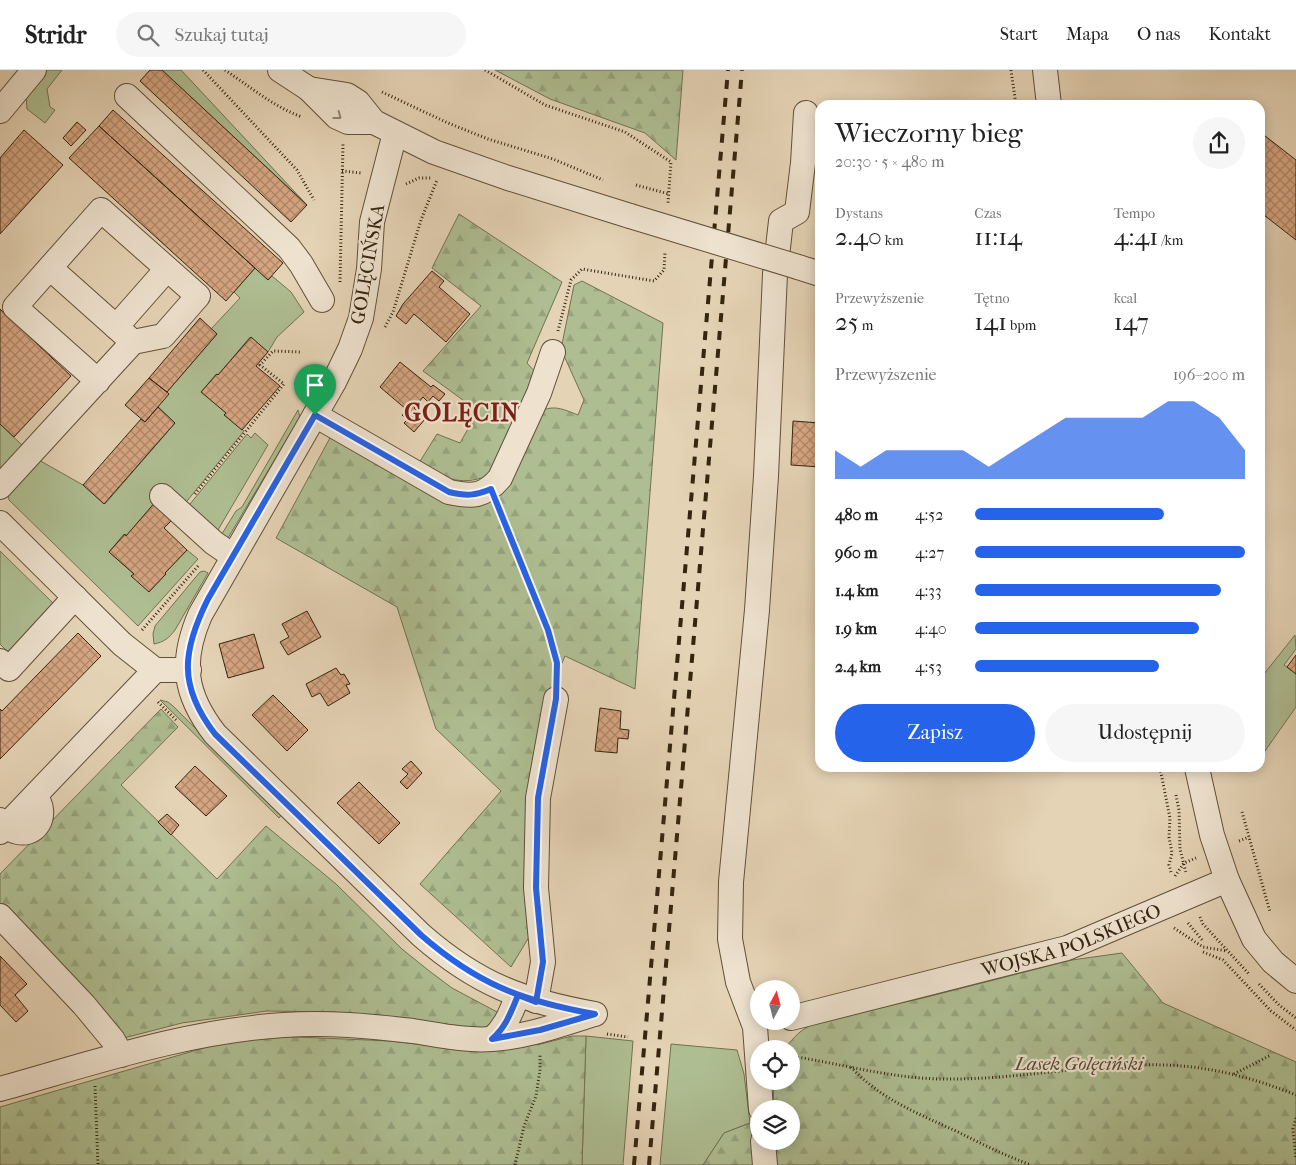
<!DOCTYPE html>
<html lang="pl">
<meta charset="utf-8">
<style>
:root{--surface:#fff;--page:#f6f6f6;--text:#222;--muted:#767676;--line:#e0e0e0;--accent:#2563eb}
body{margin:0;font-family:"IM FELL French Canon",serif;background:var(--page);color:var(--text);height:100vh;display:flex;flex-direction:column;font-size:19px;white-space:nowrap}
*{box-sizing:border-box;margin:0}
p{font-size:16px;color:var(--muted)}
.icon{flex:none;width:28px;height:28px;fill:none;stroke:currentColor;stroke-width:2;stroke-linecap:round;stroke-linejoin:round}
.map{position:relative;flex:1;overflow:hidden}
.drawer{position:absolute;left:815px;top:30px;width:450px;height:672px;display:flex;flex-direction:column;background:var(--surface);border-radius:15px;box-shadow:0 2px 12px #0003}
.drawer>*{flex:none}
.needle{width:32px;rotate:7deg}
.tools{position:absolute;left:750px;top:910px;display:grid;gap:10px}
.tools a{display:grid;place-items:center;width:50px;height:50px;border-radius:50%;background:var(--surface);box-shadow:0 2px 12px #0003;font-size:25px}
.pin{position:absolute;display:grid;place-items:center;width:42px;height:42px;color:#fff;margin:-51px -21px;border-radius:50% 50% 50% 0;rotate:-45deg;box-shadow:0 0 5px #0007}
.pin .icon{rotate:45deg}
.round{display:grid;place-items:center;flex:none;width:52px;height:52px;border-radius:26px;background:var(--page)}
.overview{display:flex;align-items:center;justify-content:space-between;height:85px;padding:0 20px}
h1{font-size:28px;font-weight:600;line-height:38px}
.metrics{display:grid;grid-template-columns:repeat(3,1fr);gap:8px;height:85px;padding:5px 20px}
.metrics div{display:grid;align-content:center}
.metrics b{font-size:25px;font-weight:600}
.metrics small{font-size:14px;font-weight:400}
.metrics p{font-size:14px}
.chart{height:140px;padding:10px 20px}
.chart p{display:flex;justify-content:space-between}
.chart svg{width:100%;height:90px;margin-top:5px;fill:var(--accent);opacity:.7}
.cta{display:flex;gap:10px;margin-top:auto;padding:10px 20px}
.cta a{flex:1;height:58px;border-radius:30px;background:var(--accent);color:#fff;font-size:20px;font-weight:600;line-height:58px;text-align:center}
.cta a+a{background:var(--page);color:var(--text)}
ul{padding:0 20px;list-style:none;font-size:16px}
li{display:grid;grid-template-columns:80px 60px 1fr;align-items:center;height:38px}
li i{height:12px;border-radius:6px;background:var(--accent)}
header{display:flex;align-items:center;gap:30px;box-sizing:border-box;height:70px;padding:0 25px;background:var(--surface);border-bottom:1px solid var(--line)}
header strong{font-size:24px}
nav{display:flex;gap:28px;margin-inline-start:auto;font-size:18px}
.search{width:350px;height:45px;background:var(--page);display:flex;align-items:center;gap:12px;box-sizing:border-box;padding:0 18px;border-radius:28px;color:var(--muted);font-size:19px}
.map>svg:first-child{display:block}
</style>
<header>
<strong>Stridr</strong>
<div class="search"><svg class="icon" aria-label="search" viewBox="0 0 24 24"><circle cx="10" cy="10" r="6"/><path d="M15 15l6 6"/></svg>Szukaj tutaj</div>
<nav><a>Start</a><a>Mapa</a><a>O nas</a><a>Kontakt</a></nav>
</header>
<div class="map">
<svg width="1296" height="1095" viewBox="0 0 1296 1095">
<defs>
<pattern id="forest-firs" width="22" height="20" patternUnits="userSpaceOnUse" patternTransform="scale(1.25)"><rect width="22" height="20" fill="#aebe92"/><path d="M5 1l3.5 6h-7zM16 11l3.5 6h-7z" fill="#96a37d"/></pattern>
<pattern id="building-cross-hatch" width="8" height="8" patternUnits="userSpaceOnUse" patternTransform="scale(1.25)"><rect width="8" height="8" fill="#d5a581"/><path d="M0 0l8 8M0 8l8-8" fill="none" stroke="#ae8668"/></pattern>
</defs>
<rect width="100%" height="100%" fill="#e5d3b5"/>
<filter id="stains"><feTurbulence type="fractalNoise" baseFrequency=".004" numOctaves="4"/><feColorMatrix values="0 0 0 0 .2 0 0 0 0 .09 0 0 0 0 .02 0 0 0 .5 -.17"/></filter>
<radialGradient id="worn" r=".72"><stop offset=".6" stop-color="#630" stop-opacity="0"/><stop offset="1" stop-color="#630" stop-opacity=".3"/></radialGradient>
<path fill="#aebe92" stroke="#727250" d="M46,0H62L47,19L50,37L55,40L45,53L27,39L26,25Z
M162,0H181L307,135Z
M255,198L268,210L272,206L291,222L304,242L277,267L268,282L250,267L218,305L216,304L202,321L226,343L225,345L244,361L183,436L166,421L126,466L124,464L109,482L134,504L132,506L165,503L187,480L198,489L138,556L9,430L8,423L37,389L83,415L105,434L175,353L158,337L167,322L217,264L211,259L240,228L234,222Z
M298,340L300,347L225,473L220,467L236,441L242,437Z
M0,354L25,378L0,406Z
M255,363L268,375L215,465L186,439L247,364L251,368Z
M0,481L56,536L8,582L0,574Z
M204,501L208,503L175,560C169,568 164,572 154,574L153,564L155,556L200,502Z
M1295,565L1296,579L1284,595L1296,604V637L1260,688V609Z
M160,630L168,632L173,636L282,744L279,748Z
M586,966L633,971L623,1095H582Z
M671,974L737,980L744,1004L750,1053L724,1063L703,1095H660Z"/>
<path fill="url(#forest-firs)" stroke="#727250" d="M495,0H683L676,90L645,63L550,29Z
M459,144L562,212L527,293L536,303L519,351L487,406C459,417 443,407 419,393L437,364L460,373L478,341L423,301L481,236L432,198Z
M582,211L663,253L635,619L565,586L551,619L532,862L511,897L420,814L501,721L436,659L397,537L276,468L332,364L471,435L543,340C556,335 565,340 578,345L584,330L561,279L574,215Z
M161,639L178,657L121,715L217,809L266,756L336,814L402,879L428,900L452,918L499,943L486,960L334,942L267,941L182,953L124,968L0,836V804Z
M1122,883L1163,933L1296,992V1095H773V1071H791V1039H773L774,1011H791V979H785C794,966 802,959 816,952L923,928L1072,890Z
M273,966L391,971L474,981L535,967L537,975L572,966H586L582,1095H0V1037L221,973Z
M750,1053L755,1095H703L724,1063Z"/>
<path fill="url(#building-cross-hatch)" stroke="#35250f" d="M150,0H162L307,135L291,152L140,11Z
M113,40L283,193L268,210L99,56Z
M77,52L86,60L71,76L63,68Z
M99,56L255,198L226,231L69,88Z
M24,60L63,95L0,164V88Z
M1260,62L1296,90V170L1260,142Z
M432,201L444,211L439,217L470,244L446,272L414,244L406,254L396,246L403,234Z
M0,239L71,306L14,367L0,354Z
M200,248L217,264L167,322L149,308Z
M251,267L268,282L256,296L280,316L242,360L224,345L226,343L201,322L217,304L218,305Z
M400,292L431,317L433,315L445,324L439,331L433,326L428,332L423,327L414,338L426,348L414,362L404,353L407,350L402,345L407,340L380,317Z
M149,308L169,324L145,352L125,335Z
M158,337L175,353L104,434L83,415L141,349L145,352Z
M793,351L820,353V397L791,395Z
M157,430L175,447L164,458L187,480L165,503L166,504L149,522L131,506L134,504L109,482L125,464L126,466Z
M307,541L321,567L288,585L280,572L289,567L282,554Z
M78,563L101,586L0,689V639L2,641Z
M254,564L264,598L228,608L219,574Z
M1296,585V604L1287,597Z
M336,598L341,605L344,604L350,614L346,615L350,623L328,636L320,623L312,627L306,614Z
M273,625L308,660L287,681L252,645Z
M600,638L621,641L620,659L629,660L628,669L618,668L617,683L595,681Z
M411,691L422,703L407,719L400,712L408,704L402,699Z
M195,696L227,726L206,746L175,717Z
M359,712L400,753L379,774L337,733Z
M167,744L179,755L171,765L158,752Z
M0,886L27,914L15,925L28,941L16,952L0,935Z"/>
<g fill="none" stroke-linecap="round" stroke-linejoin="round">
<defs>
<g id="minor">
<path d="M280,0L309,19L337,47L348,52H374"/>
<path d="M1045,0L1049,35"/>
<path d="M309,19L347,25L358,32L374,52L434,82L508,108L630,146"/>
<path d="M127,26L289,178L301,194L322,230"/>
<path d="M0,41L34,0"/>
<path d="M395,63L372,152L369,199L361,248L350,279L334,312L200,545C180,592 184,624 215,664L421,865C477,914 522,931 595,944"/>
<path d="M798,197L820,204"/>
<path d="M50,198L133,272"/>
<path d="M116,257L167,199"/>
<path d="M315,345L449,422C472,427 484,427 500,408L539,323L553,282"/>
<path d="M0,417L133,272L163,266L198,226L101,140L15,237L98,311"/>
<path d="M162,426L214,473L233,486"/>
<path d="M0,453L122,574L155,600H189"/>
<path d="M0,591L9,599L75,527"/>
<path d="M1197,698L1212,765L1227,810L1254,869L1273,892L1296,911"/>
<path d="M0,750C4,754 8,758 12,760C36,771 50,744 35,726"/>
<path d="M0,762L155,600"/>
<path d="M0,846L84,935L113,970L121,985"/>
<path d="M536,931L543,892L536,818L538,728L556,629"/>
<path id="s1" d="M791,948L1067,878L1227,810"/>
<path d="M492,969C506,957 511,942 518,925"/>
<path d="M0,1019C93,993 187,961 284,955C327,952 370,956 413,961C439,965 465,971 492,969C526,967 559,955 591,945"/>
<path d="M761,1039L755,957L738,912L730,869L731,812L757,540L766,406L775,204L781,151L797,142L803,93L806,43"/>
<path d="M763,1071L765,1095"/>
</g>
</defs>
<use href="#minor" stroke="#615038" stroke-width="26"/>
<path stroke="#35250f" stroke-width="3" stroke-dasharray="1 2.5" stroke-linecap="butt" d="M203,0L297,100L314,130
M225,0C249,16 274,37 302,47
M485,0L545,35L625,62L671,92L668,133
M1011,0L1016,35
M382,22L448,53L488,69L553,89L603,110
M342,101L361,103
M406,114L419,108H431
M636,115L669,124
M340,212L343,74
M385,257L393,242L421,150L437,110
M558,261L571,210L582,199L654,211L664,200L665,182
M195,424L284,314L260,295L273,281L302,282
M500,440L548,561L557,593V606
M142,560L199,495
M158,632L176,650
M1160,698L1170,748L1169,767L1172,783L1169,795L1171,802
M1176,725L1179,740L1180,779L1186,803
M1242,742L1270,842
M1239,771L1249,767
M1175,806L1184,793L1196,788
M1200,847L1203,854L1249,904
M1188,853L1203,871
M1174,858L1203,877L1227,881
M1203,882L1223,890L1271,941L1296,960
M1259,914L1279,935L1296,948
M607,964L628,967
M791,986C842,994 893,1009 945,1009C1018,1010 1090,993 1164,995C1209,996 1254,1008 1296,1025
M851,997C880,1029 919,1044 958,1062C982,1074 1006,1086 1031,1095
M1234,1004L1271,985
M95,1016L98,1095
M1296,1048L1293,1059L1296,1089
M515,1095L524,1056L536,1026L540,1000V984"/>
<use href="#minor" stroke="#eee2cf" stroke-width="24"/>
<path stroke="#35250f" stroke-width="4" stroke-dasharray="9 9" stroke-linecap="butt" d="M634,1095L728,0
M649,1095L742,0"/>
<defs>
<path id="minor-bridge" d="M630,146L798,197"/>
</defs>
<use href="#minor-bridge" stroke="#615038" stroke-width="26" stroke-linecap="butt"/>
<use href="#minor-bridge" stroke="#eee2cf" stroke-width="24"/>
</g>
<defs><path id="oneway-chevron" d="M-2-3.5L2.5 0L-2 3.5" fill="none" stroke-width="1.6" stroke-linecap="round" stroke-linejoin="round" transform="scale(1.25)"/></defs>
<use stroke="#92846f" href="#oneway-chevron" transform="translate(338 46) rotate(37)"/>
<g fill="none" stroke-linecap="round" stroke-linejoin="round">
<defs>
<path id="route" d="M315,345L449,422C466,426 475,426 491,419L548,560L557,593L556,629L538,728L536,818L543,892L536,932L518,925C511,942 506,957 492,969L540,960L595,944C522,931 477,914 421,865L215,664C178,616 182,581 208,529L315,345"/>
</defs>
<use href="#route" stroke="#fff" stroke-width="10"/>
<use href="#route" stroke="#2563eb" stroke-width="6"/>
</g>
<g text-anchor="middle" stroke-width="4.5" stroke-linejoin="round" paint-order="stroke">
<g font-size="19" fill="#35250f" stroke="#eee2cf">
<text transform="translate(367 194) rotate(-80)" y="7">GOLĘCIŃSKA</text>
<text dy="7" stroke="none"><textPath href="#s1" startOffset="291">WOJSKA POLSKIEGO</textPath></text>
</g>
<g font-size="19" font-style="italic" fill="#534b30" stroke="#eee2cf">
<text x="1079" y="1000">Lasek Golęciński</text>
</g>
<g font-size="24" font-weight="bold" letter-spacing="1" fill="#7a1f14" stroke="#eee2cf">
<text x="462" y="351">GOLĘCIN</text>
</g>
</g>
<rect width="100%" height="100%" filter="url(#stains)"/>
<rect width="100%" height="100%" fill="url(#worn)"/>
</svg>
<div class="tools">
<a><svg class="needle" viewBox="-14 -14 28 28"><path d="M0-13l5 13h-10z" fill="#e53935"/><path d="M0 13l5-13h-10z" fill="#767676"/></svg></a>
<a><svg class="icon" aria-label="locate" viewBox="0 0 24 24"><circle cx="12" cy="12" r="6"/><path d="M12 2v4M12 18v4M2 12h4M18 12h4"/></svg></a>
<a><svg class="icon" aria-label="layers" viewBox="0 0 24 24"><path d="M12 4l9 5-9 5-9-5zM3 14l9 5 9-5"/></svg></a>
</div>
<div class="pin" style="left:315px;top:345px;background:#1e9e55"><svg class="icon" aria-label="arrive" viewBox="0 0 24 24"><path d="M6 21V4h12l-3 4 3 4H6"/></svg></div>
<section class="drawer">
<div class="overview"><div><h1>Wieczorny bieg</h1><p>20:30 · 5 × 480 m</p></div><a class="round"><svg class="icon" aria-label="share" viewBox="0 0 24 24"><path d="M12 15V3M7 8l5-5 5 5M5 13v7h14v-7"/></svg></a></div>
<div class="metrics">
<div><p>Dystans</p><b>2.40<small> km</small></b></div>
<div><p>Czas</p><b>11:14</b></div>
<div><p>Tempo</p><b>4:41<small> /km</small></b></div>
</div>
<div class="metrics">
<div><p>Przewyższenie</p><b>25<small> m</small></b></div>
<div><p>Tętno</p><b>141<small> bpm</small></b></div>
<div><p>kcal</p><b>147</b></div>
</div>
<div class="chart"><p><span>Przewyższenie</span>196–200 m</p>
<svg viewBox="0 0 160 44" preserveAspectRatio="none"><path d="M0 44V30L10 38L20 30L30 30L40 30L50 30L60 38L70 30L80 22L90 14L100 14L110 14L120 14L130 6L140 6L150 14L160 30V44z"/></svg>
</div>
<ul>
<li><b>480 m</b>4:52<i style="width:70%"></i></li>
<li><b>960 m</b>4:27<i style="width:100%"></i></li>
<li><b>1.4 km</b>4:33<i style="width:91%"></i></li>
<li><b>1.9 km</b>4:40<i style="width:83%"></i></li>
<li><b>2.4 km</b>4:53<i style="width:68%"></i></li>
</ul>
<div class="cta"><a>Zapisz</a><a>Udostępnij</a></div>
</section>
</div>
